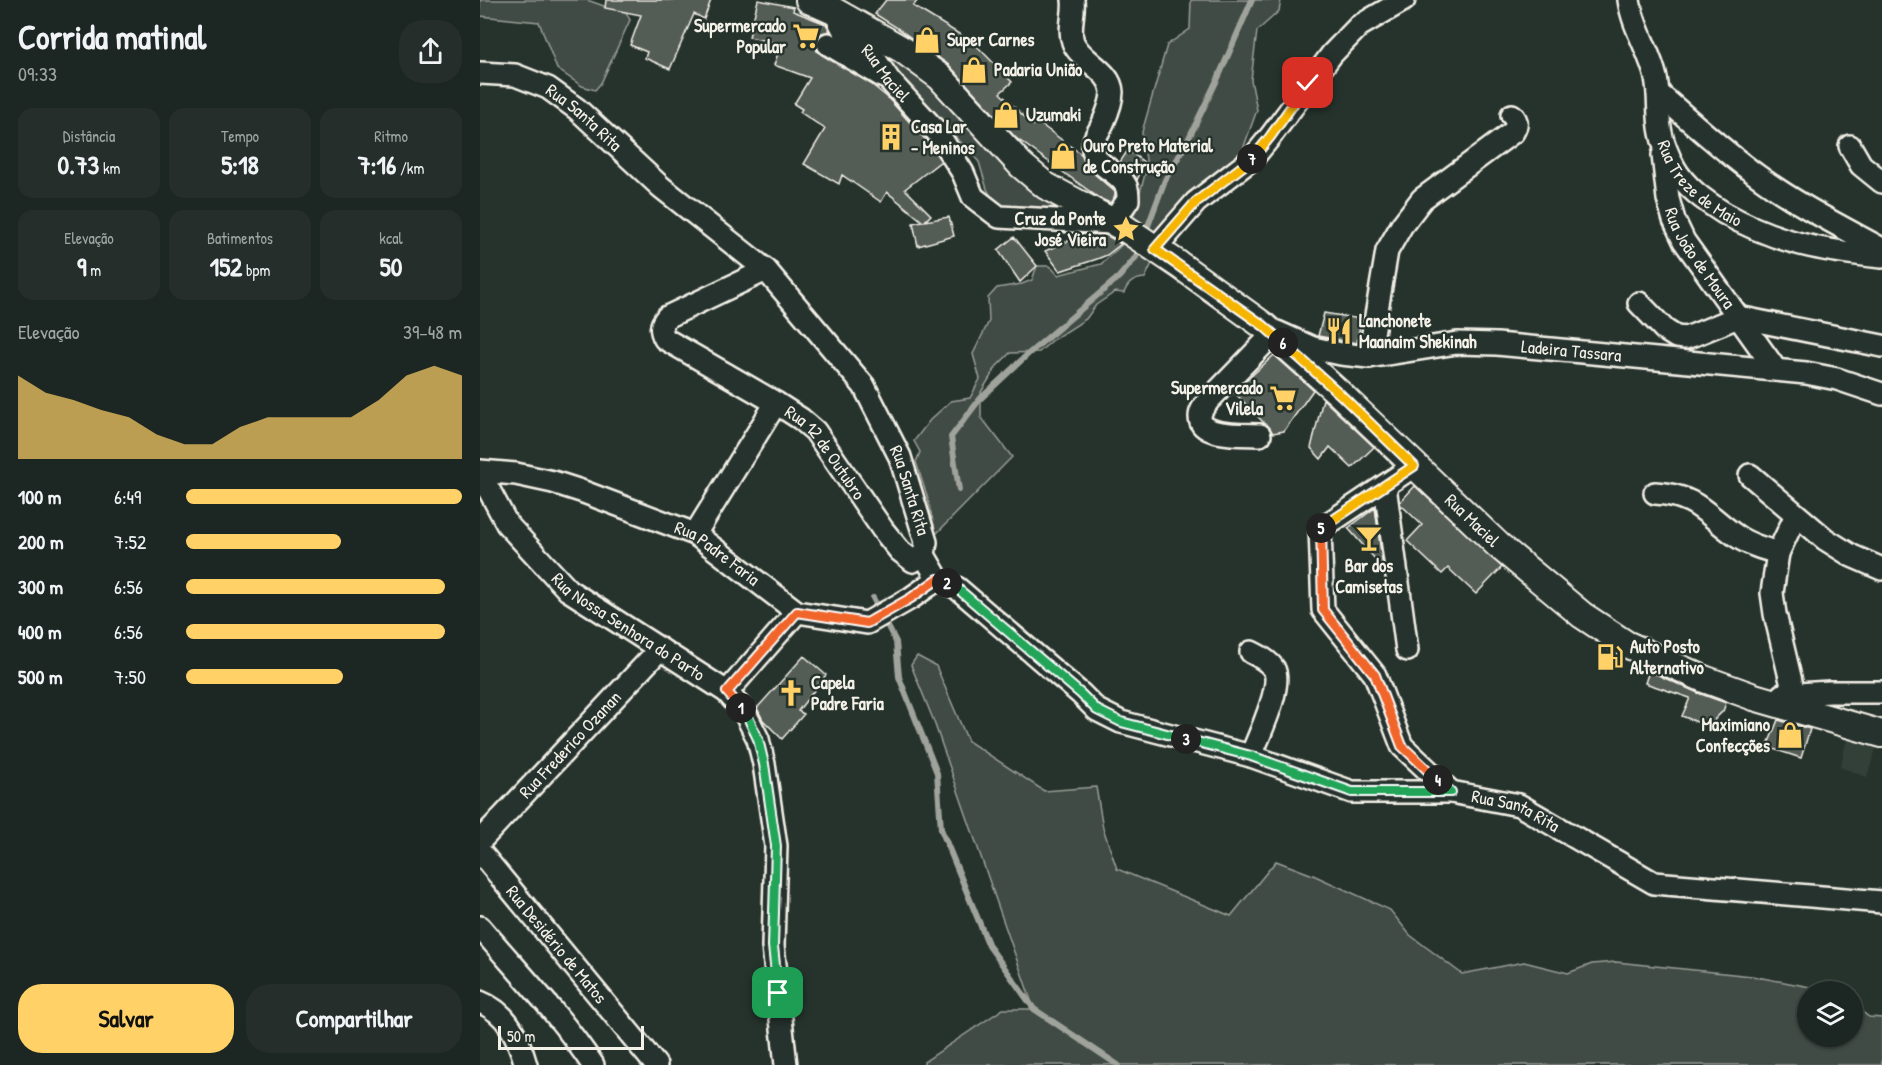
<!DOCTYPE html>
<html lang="pt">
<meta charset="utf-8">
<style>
:root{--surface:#1c2622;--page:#252e2a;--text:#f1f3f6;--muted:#a0a5a5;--line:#3a4340;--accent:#ffd166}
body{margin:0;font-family:"Patrick Hand",sans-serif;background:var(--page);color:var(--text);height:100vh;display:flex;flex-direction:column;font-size:22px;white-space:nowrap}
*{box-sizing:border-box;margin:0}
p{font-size:20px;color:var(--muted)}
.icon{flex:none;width:33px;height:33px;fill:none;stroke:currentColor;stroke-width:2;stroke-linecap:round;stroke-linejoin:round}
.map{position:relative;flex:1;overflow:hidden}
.side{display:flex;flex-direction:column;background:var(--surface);width:480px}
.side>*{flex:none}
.tools{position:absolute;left:1317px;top:981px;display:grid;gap:12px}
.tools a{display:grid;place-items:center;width:66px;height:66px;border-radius:50%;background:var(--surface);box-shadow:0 2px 4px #0004,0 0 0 2px var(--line);font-size:30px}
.scale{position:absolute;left:18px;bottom:15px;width:146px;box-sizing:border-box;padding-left:6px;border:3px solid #f4f1e8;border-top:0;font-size:16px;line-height:21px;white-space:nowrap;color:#f4f1e8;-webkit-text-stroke:4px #26332d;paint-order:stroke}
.pin{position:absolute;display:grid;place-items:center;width:51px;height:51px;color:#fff;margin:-26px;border-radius:12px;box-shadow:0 3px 9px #0006}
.km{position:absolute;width:30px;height:30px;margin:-15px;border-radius:50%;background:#222;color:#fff;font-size:16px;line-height:30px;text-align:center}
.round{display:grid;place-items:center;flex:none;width:63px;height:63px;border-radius:24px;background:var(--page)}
.overview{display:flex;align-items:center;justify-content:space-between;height:102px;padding:0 18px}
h1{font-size:33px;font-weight:700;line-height:45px}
.figures{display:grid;grid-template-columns:repeat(3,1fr);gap:9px;height:102px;padding:6px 18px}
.figures div{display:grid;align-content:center;border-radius:15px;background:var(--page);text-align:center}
.figures b{font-size:26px;font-weight:700}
.figures small{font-size:16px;font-weight:400}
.figures p{font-size:16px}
.chart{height:168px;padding:12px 18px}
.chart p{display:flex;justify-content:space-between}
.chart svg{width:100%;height:108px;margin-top:6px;fill:var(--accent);opacity:.7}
.button{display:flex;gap:12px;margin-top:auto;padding:12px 18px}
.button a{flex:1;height:69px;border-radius:24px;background:var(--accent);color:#111;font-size:24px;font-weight:700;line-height:69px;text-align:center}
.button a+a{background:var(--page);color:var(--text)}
ul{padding:0 18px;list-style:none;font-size:20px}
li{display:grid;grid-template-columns:96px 72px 1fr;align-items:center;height:45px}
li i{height:15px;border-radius:8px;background:var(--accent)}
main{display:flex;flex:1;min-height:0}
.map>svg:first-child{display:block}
</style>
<main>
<section class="side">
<div class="overview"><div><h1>Corrida matinal</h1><p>09:33</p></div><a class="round"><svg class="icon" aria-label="share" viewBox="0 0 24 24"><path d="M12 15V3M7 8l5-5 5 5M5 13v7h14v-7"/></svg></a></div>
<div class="figures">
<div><p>Distância</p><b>0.73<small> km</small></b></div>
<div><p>Tempo</p><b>5:18</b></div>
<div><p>Ritmo</p><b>7:16<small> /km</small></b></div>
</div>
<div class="figures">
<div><p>Elevação</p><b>9<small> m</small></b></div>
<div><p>Batimentos</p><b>152<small> bpm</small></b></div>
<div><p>kcal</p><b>50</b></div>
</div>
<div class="chart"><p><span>Elevação</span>39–48 m</p>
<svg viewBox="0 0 160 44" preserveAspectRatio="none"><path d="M0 44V10L10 17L20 20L30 24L40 27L50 34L60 38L70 38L80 31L90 27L100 27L110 27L120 27L130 20L140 10L150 6L160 10V44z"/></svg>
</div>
<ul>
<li><b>100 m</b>6:49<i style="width:100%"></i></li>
<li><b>200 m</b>7:52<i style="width:56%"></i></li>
<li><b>300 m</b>6:56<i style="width:94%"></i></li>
<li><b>400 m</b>6:56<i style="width:94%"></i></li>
<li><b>500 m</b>7:50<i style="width:57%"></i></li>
</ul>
<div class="button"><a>Salvar</a><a>Compartilhar</a></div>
</section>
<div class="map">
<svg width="1402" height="1065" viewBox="0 0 1402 1065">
<rect width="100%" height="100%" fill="#26332d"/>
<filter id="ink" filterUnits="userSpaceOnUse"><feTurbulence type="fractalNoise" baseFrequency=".0167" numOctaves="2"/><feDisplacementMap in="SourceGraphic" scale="12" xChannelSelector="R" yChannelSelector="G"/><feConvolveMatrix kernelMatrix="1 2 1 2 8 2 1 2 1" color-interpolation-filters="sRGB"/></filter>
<g filter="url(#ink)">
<path fill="#333f39" d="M1369,731L1399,740L1387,777L1360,767Z"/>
<path fill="#414b45" stroke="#9a9e96" stroke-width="1.5" d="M0,0H107L124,6V7L146,12L150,20L121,83L115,90L102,86L77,69L59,22L0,16Z
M711,0H801L799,11L777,31L771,80L777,110L758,163L675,235L653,218L667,167L662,132L687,45L710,29Z
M392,45L436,72L620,222L542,218L516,205L507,189L499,162Z
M647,240L674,259L665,278C653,279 648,283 644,293L635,292L616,305L606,319L573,340L559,352L530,353L517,366L501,392V417L532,457L456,534L447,496L436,462L440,452L434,441L450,420L471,401L490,398L500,379L493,354L509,321L508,298L517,288L542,284L552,280L557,266H570L578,275L621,264Z
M437,656L456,666L488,741L564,791L616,787L623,828L637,869L751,916L796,861L833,875L910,910L930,935L982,974L1044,962L1088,973L1112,964L1136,962L1272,976L1351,991L1328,992V1036H1372L1373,1005L1389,1017L1402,1018V1065H444V1062L523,1009H554L453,719L431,665Z"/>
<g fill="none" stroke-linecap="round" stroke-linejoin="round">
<path stroke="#9fa39b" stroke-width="6" d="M665,234L685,180L705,146L739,76L772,0
M479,490L471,437L500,399L547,355L639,277L656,257L660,246
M393,598L416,642L419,677L457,773L461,829L509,946L554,1009L638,1065"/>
</g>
<path fill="#525c55" stroke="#f4f1e8" stroke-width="1.5" d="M126,0H231L224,19L214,14L190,69L165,58L167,52L150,45L161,15L125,8Z
M278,0L314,7L313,11L346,24L350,31L342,33L337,37L335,44L337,51L342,55L391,84L407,97L451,146L461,161L425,189L451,215L445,221L469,217L474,236L438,246L433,223L442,221L407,192L401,202L362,175L359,184L324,164L345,129L320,112L322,109L314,104L330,78L294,65L301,44L269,37Z
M406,0H438L433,6L494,43L532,82L520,93L553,125L556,121L601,154L609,169L635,192V196L630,203L619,198L536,138L469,65L416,27L395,14Z
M648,150L665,163L657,180L652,172L640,162Z
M604,234L626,235L641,244L627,255L617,259L580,271L565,251Z
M534,237L557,266L540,282L518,250Z
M844,313L881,319L877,343L838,336Z
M794,355L833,390L804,431L793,433L787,425L784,423L754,392Z
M843,399L894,447L872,468L850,447L841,459L831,448Z
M935,486L1022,567L996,594L968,568L962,574L927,541L942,525L920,504V502Z
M895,508L903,568L868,528Z
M324,656L346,675L318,711L324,714L302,739L283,720L277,708Z
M1169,671L1218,693L1246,703L1243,711L1235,719L1232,728L1202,716L1210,698L1165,683Z
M1298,720L1330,729L1321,758L1287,747Z"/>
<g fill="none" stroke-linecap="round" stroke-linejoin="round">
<defs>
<g id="minor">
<path id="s1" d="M1149,0C1153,28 1170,51 1176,78C1180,96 1177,115 1181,133C1183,144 1189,157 1194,167C1205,187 1225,201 1244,213C1297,243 1343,251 1402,257"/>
<path id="s2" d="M354,11L364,31L390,52L409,80L457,132L483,173L493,197L519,217L632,223L648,200C648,196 648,190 646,186C639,171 615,167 613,149C612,139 619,132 623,123C627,114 632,102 632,92C631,70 600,61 593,42C588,29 595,13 593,0"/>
<path d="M348,44L402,76"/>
<path id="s3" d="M0,73L35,75L68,88L97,109L181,187L286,270L384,386L420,457L446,542L444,555L458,579L477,588L601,694L617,710L641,722L771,756L872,792H971L1039,805L1174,883L1402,902"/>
<path d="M1178,93C1211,121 1243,151 1278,176C1316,204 1360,226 1402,249"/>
<path d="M1370,146L1381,165L1402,182"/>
<path id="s4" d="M1183,155L1188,199L1194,220L1204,241L1296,370"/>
<path d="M675,249L716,202L772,159L790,137L852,54L879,26L924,0"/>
<path d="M286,270L187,317C180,325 180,330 185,339L296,403"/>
<path d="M1159,303L1185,330L1196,337L1205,338L1214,335L1258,317L1402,346"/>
<path id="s5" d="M797,332L833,348L861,354L889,357L977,343L1017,344L1326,373L1357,379L1402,394"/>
<path d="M889,357L907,251L922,225L942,199L1033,132C1037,125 1038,121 1032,115"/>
<path d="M780,435C767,434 720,438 720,417C720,410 725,405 729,400L793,334"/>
<path d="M934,466L840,529L843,610L895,675L922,746L971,792"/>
<path id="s6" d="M0,471L36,474L73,482L101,491L215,534L317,612L387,623L431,598L458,579"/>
<path id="s7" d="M0,473L27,524L88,590L247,692L265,713L278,739L284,764L296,846L293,946L306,1065"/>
<path d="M1270,475L1345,539L1372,556L1402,569"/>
<path d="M905,486L927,650"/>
<path d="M1175,493C1217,495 1227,516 1258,537C1270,545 1284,549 1298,553L1316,515"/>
<path id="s8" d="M215,534L296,403L321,419L335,431L403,530L420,551L433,561L444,555"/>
<path d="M1298,553L1292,593L1295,614L1314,694"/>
<path d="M247,692L317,612"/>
<path d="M1302,695L1350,692H1402"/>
<path d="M771,756C778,737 803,687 794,669C789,661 779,656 771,652"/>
<path id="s9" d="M0,841L180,649"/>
<path id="s10" d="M0,852L176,1065"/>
<path d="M0,927C39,973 80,1015 113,1065"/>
<path d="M0,1002C28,1013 38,1037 46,1065"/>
</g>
<g id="major">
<path id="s11" d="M329,0L354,11L423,50L460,77L541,165L566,186L646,229L701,266L784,326L860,394L1018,545L1102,615L1146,644L1224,679L1274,697L1402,734"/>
</g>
</defs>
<use href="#minor" stroke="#f4f1e8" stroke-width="26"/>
<use href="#major" stroke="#f4f1e8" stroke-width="30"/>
<use href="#minor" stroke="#26332d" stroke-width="21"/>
<use href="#major" stroke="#26332d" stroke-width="26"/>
</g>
</g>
<g fill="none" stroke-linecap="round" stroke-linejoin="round" filter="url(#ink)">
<defs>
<path id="split-1" d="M261,708L266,713L278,739L284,764L296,846L293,946L298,993"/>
<path id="split-2" d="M261,708L247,692L317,612L387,623L431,598L458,579L467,583"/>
<path id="split-3" d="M467,583L477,588L601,694L617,710L641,722L706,739"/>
<path id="split-4" d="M706,739L771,756L872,792H971L958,780"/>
<path id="split-5" d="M841,528L843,610L895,675L922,746L958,780"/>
<path id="split-6" d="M803,343L860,394L934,466L841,528"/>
<path id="split-7" d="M772,159L716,202L675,249L784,326L803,343"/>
<path id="split-8" d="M772,159L790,137L828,83"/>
</defs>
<use href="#split-1" stroke="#fff" stroke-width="12"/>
<use href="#split-2" stroke="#fff" stroke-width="12"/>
<use href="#split-3" stroke="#fff" stroke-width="12"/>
<use href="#split-4" stroke="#fff" stroke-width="12"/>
<use href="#split-5" stroke="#fff" stroke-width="12"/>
<use href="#split-6" stroke="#fff" stroke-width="12"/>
<use href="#split-7" stroke="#fff" stroke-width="12"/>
<use href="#split-8" stroke="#fff" stroke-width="12"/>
<use href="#split-1" stroke="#22a559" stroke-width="8"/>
<use href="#split-2" stroke="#f0652b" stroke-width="8"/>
<use href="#split-3" stroke="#22a559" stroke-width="8"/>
<use href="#split-4" stroke="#22a559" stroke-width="8"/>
<use href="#split-5" stroke="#f0652b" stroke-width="8"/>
<use href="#split-6" stroke="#f5b400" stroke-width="8"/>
<use href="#split-7" stroke="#f5b400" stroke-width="8"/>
<use href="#split-8" stroke="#f5b400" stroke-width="8"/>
</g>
<defs>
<symbol id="supermarket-bare" viewBox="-9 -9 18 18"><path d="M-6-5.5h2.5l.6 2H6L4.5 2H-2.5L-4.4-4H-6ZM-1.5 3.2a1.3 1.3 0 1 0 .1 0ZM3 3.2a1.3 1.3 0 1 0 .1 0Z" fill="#ffd166" stroke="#26332d" stroke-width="2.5" paint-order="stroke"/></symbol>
<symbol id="shop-bare" viewBox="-9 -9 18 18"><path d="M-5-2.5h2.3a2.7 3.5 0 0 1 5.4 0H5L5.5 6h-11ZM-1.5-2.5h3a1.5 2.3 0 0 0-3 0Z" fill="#ffd166" stroke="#26332d" stroke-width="2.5" paint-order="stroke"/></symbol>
<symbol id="building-bare" viewBox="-9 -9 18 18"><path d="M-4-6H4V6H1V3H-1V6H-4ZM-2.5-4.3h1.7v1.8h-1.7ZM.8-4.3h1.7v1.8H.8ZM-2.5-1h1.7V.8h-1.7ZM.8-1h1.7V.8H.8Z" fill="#ffd166" stroke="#26332d" stroke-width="2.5" paint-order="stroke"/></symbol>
<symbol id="sight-bare" viewBox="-9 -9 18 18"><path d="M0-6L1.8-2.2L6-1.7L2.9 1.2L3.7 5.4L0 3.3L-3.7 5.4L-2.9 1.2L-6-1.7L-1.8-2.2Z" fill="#ffd166" stroke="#26332d" stroke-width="2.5" paint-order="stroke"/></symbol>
<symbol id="restaurant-bare" viewBox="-9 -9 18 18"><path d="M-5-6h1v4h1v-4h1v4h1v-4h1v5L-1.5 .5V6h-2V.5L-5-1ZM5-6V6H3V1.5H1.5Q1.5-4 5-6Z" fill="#ffd166" stroke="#26332d" stroke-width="2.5" paint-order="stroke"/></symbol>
<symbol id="bar-bare" viewBox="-9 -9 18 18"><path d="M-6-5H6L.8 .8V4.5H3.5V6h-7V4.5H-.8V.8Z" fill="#ffd166" stroke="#26332d" stroke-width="2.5" paint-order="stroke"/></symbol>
<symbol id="fuel-bare" viewBox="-9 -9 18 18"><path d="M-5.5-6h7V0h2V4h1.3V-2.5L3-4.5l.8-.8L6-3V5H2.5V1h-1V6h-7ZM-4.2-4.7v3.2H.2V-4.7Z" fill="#ffd166" stroke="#26332d" stroke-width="2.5" paint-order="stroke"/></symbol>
<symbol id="church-bare" viewBox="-9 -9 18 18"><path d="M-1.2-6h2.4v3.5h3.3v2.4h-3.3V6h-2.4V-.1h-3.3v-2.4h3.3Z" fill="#ffd166" stroke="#26332d" stroke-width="2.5" paint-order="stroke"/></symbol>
</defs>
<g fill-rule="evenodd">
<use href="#supermarket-bare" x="307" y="17" width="38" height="38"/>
<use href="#shop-bare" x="428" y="21" width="38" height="38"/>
<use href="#shop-bare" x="475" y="51" width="38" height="38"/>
<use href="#shop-bare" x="507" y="96" width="38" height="38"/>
<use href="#building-bare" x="392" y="118" width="38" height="38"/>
<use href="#shop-bare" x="564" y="137" width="38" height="38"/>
<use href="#sight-bare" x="627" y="210" width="38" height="38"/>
<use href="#restaurant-bare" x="840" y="312" width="38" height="38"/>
<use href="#supermarket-bare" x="784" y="379" width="38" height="38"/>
<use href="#bar-bare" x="870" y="519" width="38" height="38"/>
<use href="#fuel-bare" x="1111" y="638" width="38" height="38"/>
<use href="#church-bare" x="292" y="674" width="38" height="38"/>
<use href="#shop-bare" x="1291" y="716" width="38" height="38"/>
</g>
<g text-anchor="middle" stroke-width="4.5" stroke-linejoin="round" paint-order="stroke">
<g font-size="18" font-weight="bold" fill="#f4f1e8" stroke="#26332d" text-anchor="start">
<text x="306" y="32" text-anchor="end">Supermercado<tspan x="306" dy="21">Popular</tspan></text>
<text x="467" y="46">Super Carnes</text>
<text x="514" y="76">Padaria União</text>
<text x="546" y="121">Uzumaki</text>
<text x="431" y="133">Casa Lar<tspan x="431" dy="21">- Meninos</tspan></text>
<text x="603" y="152">Ouro Preto Material<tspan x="603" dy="21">de Construção</tspan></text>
<text x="626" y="225" text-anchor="end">Cruz da Ponte<tspan x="626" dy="21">José Vieira</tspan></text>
<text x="879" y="327">Lanchonete<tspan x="879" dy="21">Maanaim Shekinah</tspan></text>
<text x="783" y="394" text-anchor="end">Supermercado<tspan x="783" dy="21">Vilela</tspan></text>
<text x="889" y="572" text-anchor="middle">Bar dos<tspan x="889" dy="21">Camisetas</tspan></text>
<text x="1150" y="653">Auto Posto<tspan x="1150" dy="21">Alternativo</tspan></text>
<text x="331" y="689">Capela<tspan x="331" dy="21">Padre Faria</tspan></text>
<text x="1290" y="731" text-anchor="end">Maximiano<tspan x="1290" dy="21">Confecções</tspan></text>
</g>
<g font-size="18" fill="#f4f1e8" stroke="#26332d">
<text dy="6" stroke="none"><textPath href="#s2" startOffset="82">Rua Maciel</textPath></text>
<text dy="6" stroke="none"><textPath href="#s3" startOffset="117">Rua Santa Rita</textPath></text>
<text dy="6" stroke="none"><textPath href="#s1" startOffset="204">Rua Treze de Maio</textPath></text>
<text dy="6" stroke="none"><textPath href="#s4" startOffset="112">Rua João de Moura</textPath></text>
<text dy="6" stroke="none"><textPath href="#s5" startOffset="300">Ladeira Tassara</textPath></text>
<text dy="6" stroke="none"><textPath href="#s8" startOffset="225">Rua 12 de Outubro</textPath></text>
<text dy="6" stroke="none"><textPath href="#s3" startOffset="621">Rua Santa Rita</textPath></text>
<text dy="6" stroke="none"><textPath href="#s11" startOffset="849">Rua Maciel</textPath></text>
<text dy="6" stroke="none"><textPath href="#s6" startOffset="254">Rua Padre Faria</textPath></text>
<text dy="6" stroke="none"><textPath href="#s7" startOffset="218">Rua Nossa Senhora do Parto</textPath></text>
<text dy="6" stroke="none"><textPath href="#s9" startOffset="132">Rua Frederico Ozanan</textPath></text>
<text dy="6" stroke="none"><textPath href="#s3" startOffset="1358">Rua Santa Rita</textPath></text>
<text dy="6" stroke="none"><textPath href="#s10" startOffset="120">Rua Desidério de Matos</textPath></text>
</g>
</g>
</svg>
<div class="tools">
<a><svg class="icon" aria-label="layers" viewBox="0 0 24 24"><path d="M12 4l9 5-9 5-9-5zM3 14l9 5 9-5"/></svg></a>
</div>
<div class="scale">50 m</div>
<div class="pin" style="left:298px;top:993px;background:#1e9e55"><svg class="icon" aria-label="arrive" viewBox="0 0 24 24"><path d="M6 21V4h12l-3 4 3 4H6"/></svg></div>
<div class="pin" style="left:828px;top:83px;background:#d93025"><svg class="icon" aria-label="check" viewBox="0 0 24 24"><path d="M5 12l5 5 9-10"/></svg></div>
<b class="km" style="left:261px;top:708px">1</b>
<b class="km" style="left:467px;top:583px">2</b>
<b class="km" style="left:706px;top:739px">3</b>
<b class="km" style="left:958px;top:780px">4</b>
<b class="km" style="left:841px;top:528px">5</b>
<b class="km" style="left:803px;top:343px">6</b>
<b class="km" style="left:772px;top:159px">7</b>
</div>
</main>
